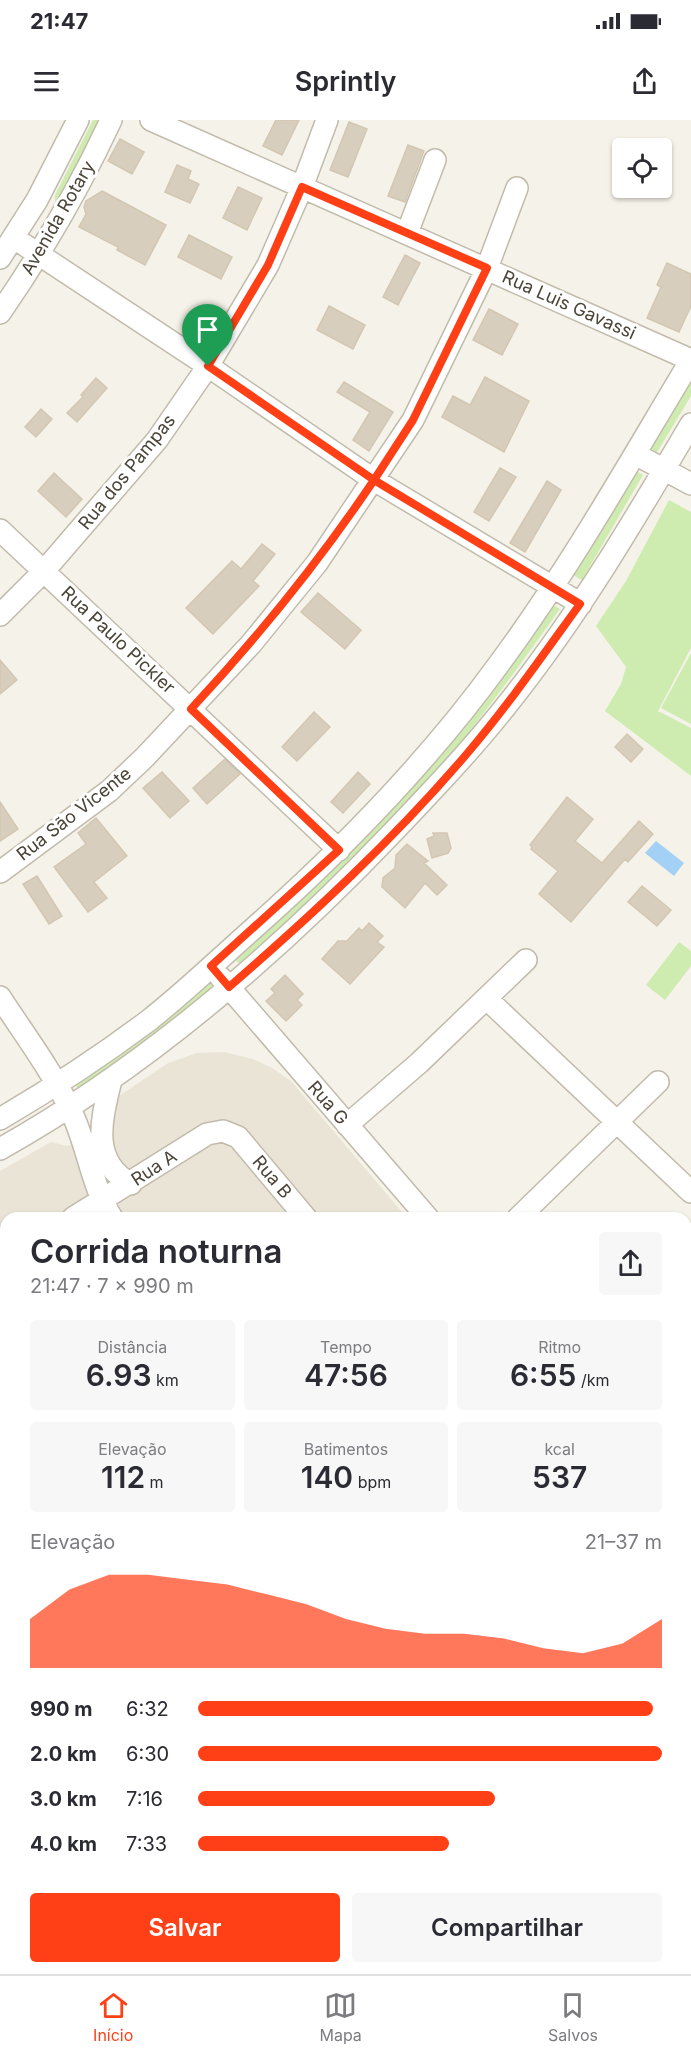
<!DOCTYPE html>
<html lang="pt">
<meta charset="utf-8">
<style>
:root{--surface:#fff;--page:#f7f7f7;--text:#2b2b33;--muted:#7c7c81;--line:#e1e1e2;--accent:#ff4017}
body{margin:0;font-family:Inter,sans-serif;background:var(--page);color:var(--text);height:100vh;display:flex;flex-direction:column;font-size:22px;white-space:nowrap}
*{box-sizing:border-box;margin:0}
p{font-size:20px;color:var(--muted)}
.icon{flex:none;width:33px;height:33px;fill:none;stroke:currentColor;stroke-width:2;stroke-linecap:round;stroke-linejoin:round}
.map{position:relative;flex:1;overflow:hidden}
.drawer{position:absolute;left:0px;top:1092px;width:692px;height:762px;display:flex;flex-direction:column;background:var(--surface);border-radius:18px 18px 0 0;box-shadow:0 2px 4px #0004}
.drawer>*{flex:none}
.tools{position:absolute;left:612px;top:18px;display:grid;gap:12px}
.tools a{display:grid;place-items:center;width:60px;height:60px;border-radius:6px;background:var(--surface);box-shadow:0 2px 4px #0004;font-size:30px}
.pin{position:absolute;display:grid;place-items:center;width:51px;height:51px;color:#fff;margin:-62px -26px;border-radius:50% 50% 50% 0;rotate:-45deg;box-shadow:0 0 6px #0007}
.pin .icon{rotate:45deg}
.round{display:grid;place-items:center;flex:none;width:63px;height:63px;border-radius:6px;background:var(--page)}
.headline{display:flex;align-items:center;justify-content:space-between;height:102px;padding:0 30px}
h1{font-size:33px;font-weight:600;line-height:45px}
.metrics{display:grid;grid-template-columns:repeat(3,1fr);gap:9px;height:102px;padding:6px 30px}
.metrics div{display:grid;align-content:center;border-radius:6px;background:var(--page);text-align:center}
.metrics b{font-size:30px;font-weight:600}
.metrics small{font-size:16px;font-weight:400}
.metrics p{font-size:16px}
.chart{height:168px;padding:12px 30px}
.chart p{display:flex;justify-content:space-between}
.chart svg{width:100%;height:108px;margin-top:6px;fill:var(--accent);opacity:.7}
.button{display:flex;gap:12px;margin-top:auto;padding:12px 30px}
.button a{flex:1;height:69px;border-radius:6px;background:var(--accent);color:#fff;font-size:24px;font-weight:600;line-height:69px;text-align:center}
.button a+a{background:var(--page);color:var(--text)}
ul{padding:0 30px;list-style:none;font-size:20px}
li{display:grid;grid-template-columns:96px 72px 1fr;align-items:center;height:45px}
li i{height:15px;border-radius:8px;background:var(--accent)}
.status{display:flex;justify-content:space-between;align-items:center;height:42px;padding:0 30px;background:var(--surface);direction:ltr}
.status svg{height:16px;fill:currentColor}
header{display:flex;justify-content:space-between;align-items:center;height:78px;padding:0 30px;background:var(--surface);font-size:27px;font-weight:600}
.tabs{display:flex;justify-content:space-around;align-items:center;height:84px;border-top:2px solid var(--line);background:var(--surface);font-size:16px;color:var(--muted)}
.tabs a{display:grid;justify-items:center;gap:3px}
.tabs .current{color:var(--accent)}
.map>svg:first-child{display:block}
</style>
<div class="status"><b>21:47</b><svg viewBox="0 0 49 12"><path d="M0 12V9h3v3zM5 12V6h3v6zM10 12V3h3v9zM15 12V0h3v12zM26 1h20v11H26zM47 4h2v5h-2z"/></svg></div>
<header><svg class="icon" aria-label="menu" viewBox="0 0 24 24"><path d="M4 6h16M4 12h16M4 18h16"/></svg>Sprintly<svg class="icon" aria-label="share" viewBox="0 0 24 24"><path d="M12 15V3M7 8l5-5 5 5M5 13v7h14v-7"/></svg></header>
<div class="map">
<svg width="691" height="1854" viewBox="0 0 691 1854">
<rect width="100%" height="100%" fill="#f5f2e9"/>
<path fill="#eae4d7" d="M224,932L253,939L272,948L291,961L407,1098H6V1599L0,1602V1051L51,1022L67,1026L104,1015L113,980L168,943L197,933Z"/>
<path fill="#cfecb0" d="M93,0H102L82,41L57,82L55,81V75Z
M691,256V276L656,334L646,329Z
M633,349L643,355L582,460L571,454Z
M669,380L691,392V528L658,591L691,608V656L605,591L621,564L626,547L596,506L626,461Z
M552,484L560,489C509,561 456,633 396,697C346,749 294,798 240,844L232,837Z
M691,533V604L661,588Z
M679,822L691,831V846L665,880L646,865Z
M211,859L217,867L143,924L78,969L73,961Z"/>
<path fill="#a3d1f5" d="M656,721L684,743L674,756L645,733Z"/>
<path fill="#d8cebe" stroke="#d3c7b1" stroke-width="1.5" d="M276,0H299L282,35L263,26Z
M349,2L367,9L348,57L330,50Z
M120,19L144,32L132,54L108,41Z
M408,25L424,31L405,82L388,76Z
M177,45L191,51L188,59L199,64L190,83L165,72Z
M238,67L262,78L247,110L223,98Z
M102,71L166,105L145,145L117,130L118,127L79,107L86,94L84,87L86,81Z
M189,115L232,137L221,159L178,137Z
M405,135L420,143L398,185L383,177Z
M667,143L691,154V186L679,212L647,198L661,167L657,165Z
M329,186L365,205L353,229L317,210Z
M489,189L518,204L502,235L473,220Z
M485,257L529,281L504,332L442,297L453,276L470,285Z
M96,258L107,268L77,302L67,293L83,277L81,275Z
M344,262L393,292L369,331L353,320L370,292L337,272Z
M41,289L52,299L36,317L25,307Z
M500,348L516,357L489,401L474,392Z
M54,353L82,379L66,397L38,371Z
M547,361L561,370L525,432L510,423Z
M262,424L275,434L253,461L259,466L213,514L186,488L232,441L241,449Z
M318,473L361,510L345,529L301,492Z
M0,540L17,560L0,574Z
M314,592L330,607L297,641L282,627Z
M627,614L643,629L631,642L615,627Z
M225,639L240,654L207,684L193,668Z
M162,652L189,681L170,698L143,668Z
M358,652L370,664L343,693L331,682Z
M567,677L593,699L575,721L602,743L639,701L653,714L628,742L625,739L571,802L539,774L558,751L531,729L532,727L530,725Z
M0,682L18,709L0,721Z
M96,698L127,736L94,762L107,778L88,792L54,747L86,724L78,713Z
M433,713H447L451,728L448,733L432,738L427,719L434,716Z
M407,724L428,741L424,743L447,765L437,775L425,763L405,788L382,767L383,758L395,748L396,735Z
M37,756L62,796L49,804L23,764Z
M642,766L671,790L657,806L628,782Z
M369,803L383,816L377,822L384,827L350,864L322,839L338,821H347L359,808L362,811Z
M285,855L303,874L297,880L302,885L286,901L266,881L275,873L271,869Z"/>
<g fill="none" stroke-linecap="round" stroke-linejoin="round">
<defs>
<path id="minor" d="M151,0L691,240
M407,113L435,40
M14,118L208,246L374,360L581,484
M0,138L37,80L78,0
M0,193C42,132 80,67 111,0
M635,334L691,364
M0,410L339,730
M0,495L44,451L157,320L208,246L268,145L302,67L327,0
M0,752L109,671L145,637L251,524L317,443L413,300L487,148L517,68
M221,858L428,1098
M0,877C24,914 52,951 71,991C88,1026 91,1065 112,1098
M487,879L691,1072
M111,960C102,998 89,1041 131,1064
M0,999C51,969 100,937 148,901C185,872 219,839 254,808C344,728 428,642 499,544C570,448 629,343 691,240
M347,1005L419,943L526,840
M0,1029C148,946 278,833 395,710C435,668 474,627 510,581C579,494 635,399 691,304
M73,1098L207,1014L223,1011L238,1017L306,1098
M518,1098L658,962
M0,1140L6,1136
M686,1179L691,1173
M686,1213L691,1207
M0,1227L6,1239
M0,1519L6,1516
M686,1545L691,1552
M0,1625L6,1623
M0,1643L6,1641
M686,1671L691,1678
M0,1800L6,1798
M447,1848L451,1854
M0,1852L1,1854
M269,1854L285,1848
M601,1854L610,1848"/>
</defs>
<use href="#minor" stroke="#c2bbab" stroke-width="24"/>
<use href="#minor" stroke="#fff" stroke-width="21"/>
</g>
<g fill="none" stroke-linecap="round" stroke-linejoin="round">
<defs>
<path id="route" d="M208,246L374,360C319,442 258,517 191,589L339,730L211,846L229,867C312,795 393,720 465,636C507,587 543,535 580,484L374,360L413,300L487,148L302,67L268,145L208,246"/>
</defs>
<use href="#route" stroke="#fff" stroke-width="12"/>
<use href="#route" stroke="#ff4017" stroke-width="8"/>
</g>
<g text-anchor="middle" stroke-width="6" stroke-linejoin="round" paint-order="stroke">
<g font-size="18" fill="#4a4337" stroke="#fff">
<text transform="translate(58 98) rotate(-60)" y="6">Avenida Rotary</text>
<text transform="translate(569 185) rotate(24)" y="6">Rua Luis Gavassi</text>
<text transform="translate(127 352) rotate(-51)" y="6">Rua dos Pampas</text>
<text transform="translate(118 520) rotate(43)" y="6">Rua Paulo Pickler</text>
<text transform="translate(74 694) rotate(-38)" y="6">Rua São Vicente</text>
<text transform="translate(328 983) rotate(49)" y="6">Rua G</text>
<text transform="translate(154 1048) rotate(-33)" y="6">Rua A</text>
<text transform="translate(272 1057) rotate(50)" y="6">Rua B</text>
</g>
</g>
</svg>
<div class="tools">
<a><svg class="icon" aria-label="locate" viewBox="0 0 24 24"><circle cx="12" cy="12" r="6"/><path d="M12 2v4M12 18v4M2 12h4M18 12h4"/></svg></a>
</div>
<div class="pin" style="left:208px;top:246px;background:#1e9e55"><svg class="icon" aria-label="arrive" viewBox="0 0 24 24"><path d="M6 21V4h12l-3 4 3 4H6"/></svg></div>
<section class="drawer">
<div class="headline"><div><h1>Corrida noturna</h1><p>21:47 · 7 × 990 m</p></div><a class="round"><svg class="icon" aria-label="share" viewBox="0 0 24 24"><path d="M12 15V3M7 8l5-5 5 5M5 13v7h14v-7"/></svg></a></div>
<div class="metrics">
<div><p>Distância</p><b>6.93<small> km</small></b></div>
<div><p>Tempo</p><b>47:56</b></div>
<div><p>Ritmo</p><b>6:55<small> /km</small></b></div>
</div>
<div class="metrics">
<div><p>Elevação</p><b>112<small> m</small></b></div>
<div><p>Batimentos</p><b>140<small> bpm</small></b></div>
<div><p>kcal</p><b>537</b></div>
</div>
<div class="chart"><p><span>Elevação</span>21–37 m</p>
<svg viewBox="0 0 160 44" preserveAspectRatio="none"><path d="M0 44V24L10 12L20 6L30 6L40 8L50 10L60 14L70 18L80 24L90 28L100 30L110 30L120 32L130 36L140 38L150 34L160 24V44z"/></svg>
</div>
<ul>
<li><b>990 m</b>6:32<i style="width:98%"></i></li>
<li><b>2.0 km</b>6:30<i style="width:100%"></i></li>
<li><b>3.0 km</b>7:16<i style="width:64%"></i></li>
<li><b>4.0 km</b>7:33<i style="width:54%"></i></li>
</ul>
<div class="button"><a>Salvar</a><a>Compartilhar</a></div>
</section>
</div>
<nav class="tabs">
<a class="current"><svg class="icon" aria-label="home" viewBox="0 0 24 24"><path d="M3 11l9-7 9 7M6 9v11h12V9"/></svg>Início</a>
<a><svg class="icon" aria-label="map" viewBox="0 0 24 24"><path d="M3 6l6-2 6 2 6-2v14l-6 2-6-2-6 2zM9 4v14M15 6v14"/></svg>Mapa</a>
<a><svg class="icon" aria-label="saved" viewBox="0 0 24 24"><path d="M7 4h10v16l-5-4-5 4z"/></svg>Salvos</a>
</nav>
